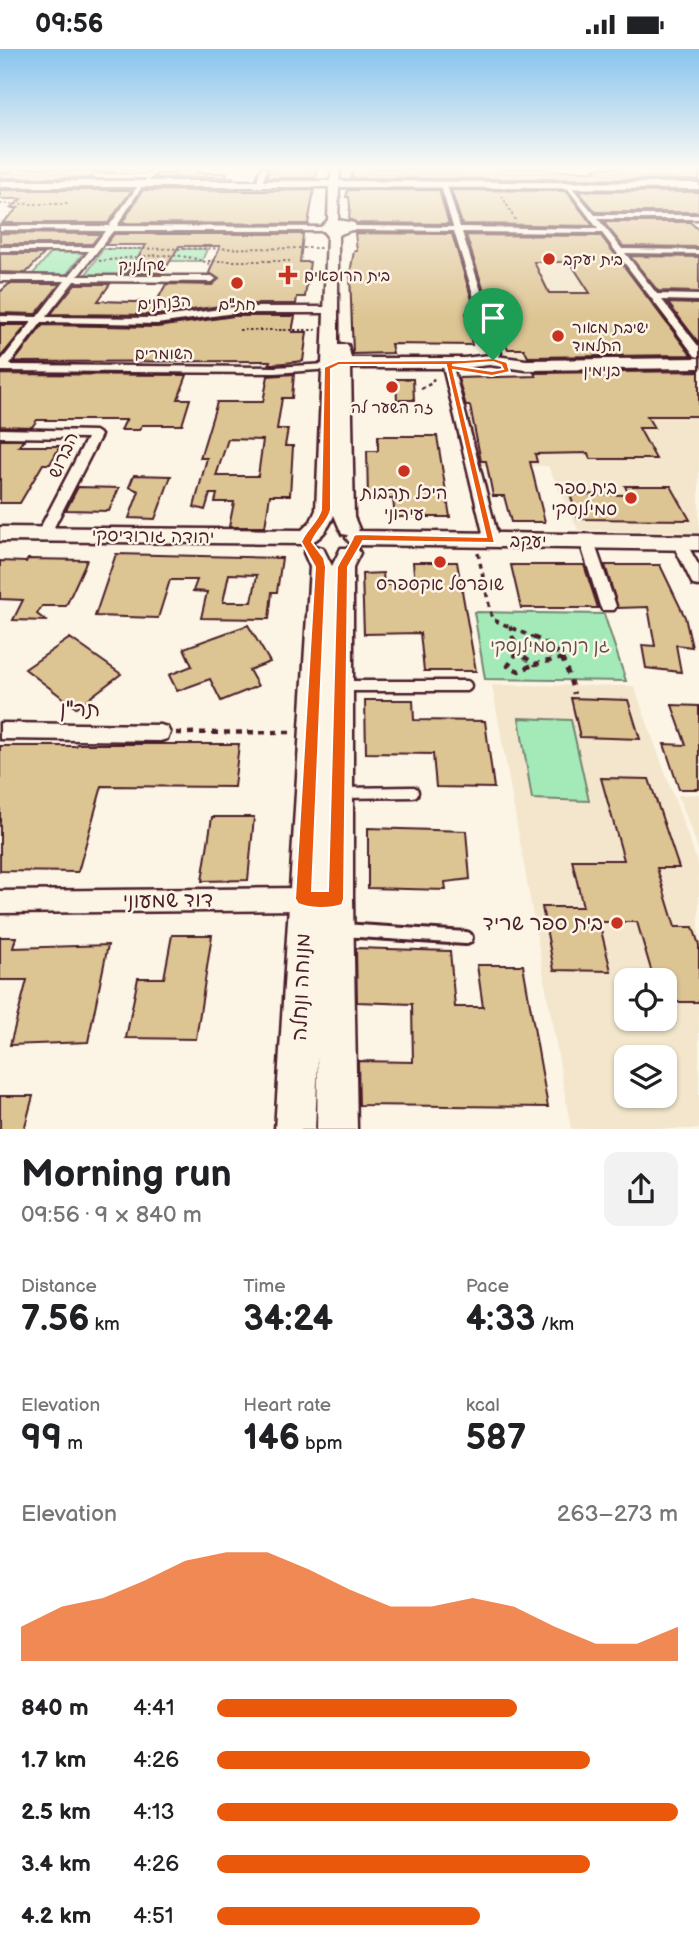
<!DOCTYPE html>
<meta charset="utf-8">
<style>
:root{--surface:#fff;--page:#f2f2f2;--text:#202124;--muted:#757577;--accent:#ea580c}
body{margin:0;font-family:"Balsamiq Sans","Playpen Sans Hebrew",sans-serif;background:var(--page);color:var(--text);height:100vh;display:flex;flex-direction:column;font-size:26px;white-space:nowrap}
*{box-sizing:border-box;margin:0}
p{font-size:23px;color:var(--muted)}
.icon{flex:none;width:38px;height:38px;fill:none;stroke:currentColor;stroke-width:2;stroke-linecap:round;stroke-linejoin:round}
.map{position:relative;height:1080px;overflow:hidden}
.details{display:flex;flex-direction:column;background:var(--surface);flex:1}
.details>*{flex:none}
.fabs{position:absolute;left:614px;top:919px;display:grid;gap:14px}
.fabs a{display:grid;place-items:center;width:63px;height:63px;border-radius:14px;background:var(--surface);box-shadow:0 2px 5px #0004;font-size:35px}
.pin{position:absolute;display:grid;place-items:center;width:60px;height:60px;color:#fff;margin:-72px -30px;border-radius:50% 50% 50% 0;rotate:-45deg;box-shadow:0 0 7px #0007}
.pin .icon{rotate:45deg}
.round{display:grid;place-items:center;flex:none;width:74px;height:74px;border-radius:14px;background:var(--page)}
.headline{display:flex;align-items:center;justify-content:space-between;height:119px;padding:0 21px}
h1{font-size:38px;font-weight:800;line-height:52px}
.metrics{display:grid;grid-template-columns:repeat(3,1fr);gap:10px;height:119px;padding:7px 21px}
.metrics div{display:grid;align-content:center}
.metrics b{font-size:35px;font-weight:800}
.metrics small{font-size:19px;font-weight:400}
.metrics p{font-size:19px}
.chart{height:196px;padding:14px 21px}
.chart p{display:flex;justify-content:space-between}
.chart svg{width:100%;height:126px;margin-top:7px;fill:var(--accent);opacity:.7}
ul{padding:0 21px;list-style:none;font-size:23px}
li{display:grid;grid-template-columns:112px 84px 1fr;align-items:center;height:52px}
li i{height:18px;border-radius:9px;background:var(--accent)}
.status{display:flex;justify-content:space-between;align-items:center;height:49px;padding:0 35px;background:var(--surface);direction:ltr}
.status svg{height:19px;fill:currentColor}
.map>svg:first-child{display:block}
</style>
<div class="status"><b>09:56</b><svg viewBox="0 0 49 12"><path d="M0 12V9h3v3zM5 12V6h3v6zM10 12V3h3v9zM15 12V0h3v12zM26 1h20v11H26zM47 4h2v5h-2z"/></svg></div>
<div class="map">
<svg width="699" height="1081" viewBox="0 0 699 1081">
<rect width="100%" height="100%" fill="#fcf5e5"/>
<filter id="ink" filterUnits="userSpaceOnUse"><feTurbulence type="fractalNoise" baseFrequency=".0143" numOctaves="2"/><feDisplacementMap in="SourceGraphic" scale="14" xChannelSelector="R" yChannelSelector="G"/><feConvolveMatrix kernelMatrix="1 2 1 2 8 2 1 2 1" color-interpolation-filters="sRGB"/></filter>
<g filter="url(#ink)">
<path fill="#f3e6cc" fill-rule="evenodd" d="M518,184H551L633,312H512L507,309L491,266L560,265Z
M468,365L695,366L699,372V484L578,481L548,417L479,416Z
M492,636L634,637L699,818V1080H571ZM626,931H665V970H626ZM626,1008H665V1046H626Z
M699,745V802L678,746Z"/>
<path fill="#a3eab8" stroke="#768472" stroke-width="2" d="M55,199H87L65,227H31Z
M103,200H207L202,212H134L124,227H85Z
M474,563L604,565L626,632L485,630Z
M519,669L571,671L589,752L532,750Z"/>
<path fill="#ddc493" stroke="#4a1f2b" stroke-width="2" fill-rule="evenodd" d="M16,119H68L65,121L117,123H94L91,129H0V123H11Z
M178,119H200L198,124H227L225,128H234L155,129L158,125H173Z
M269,119H318L316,129H267Z
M354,119L460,121L459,119H551L553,122H597L594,119H699V131L351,129Z
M0,141H132L108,174H2L18,159H11L21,150H0Z
M143,141L261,142L314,141L308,175L122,174Z
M348,141H439L449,175L357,174L349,170L350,157L349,148H346Z
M451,141L566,142L593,177L462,175Z
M578,142L699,143V163H596Z
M603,173H690L699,181V198L623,197Z
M0,184L100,185L92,195H0Z
M355,184L452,185L476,264H466L472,296L391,295L393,304L353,305L350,224L354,202H357Z
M114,185H303L300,213H310L305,248H297L296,255H234L157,266L51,265L75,235H110L98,252L134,253L157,252L166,235L212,236L219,230L209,224L220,197H179L163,224H127L146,196H105Z
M466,186L601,187L691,306L528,308L524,300H508L491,264ZM534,213H570L590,244H549Z
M0,205H44L26,224L0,223Z
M630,207L699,208V243L658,242Z
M9,235H60L36,265L0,264V243Z
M668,254L699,255V294Z
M234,267H295L292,283H307L303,312L275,315H269L270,312L14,313L43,276L157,278Z
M0,276H27L0,309Z
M699,322V367H647L654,379H639L656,410H590L588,404L535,405L537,413H530L545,473H511L504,447H493L486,412H481L470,357H466L458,329L536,327L534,324Z
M0,325L187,326L178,350H190L182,376H142L139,381H121L126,371H37L32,378L0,377Z
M294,325L292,349H282L277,380H288L285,397H293L290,446H270L265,478H229L234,453H215L217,445H210L205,461L194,458L207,409H200L217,353H263L268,327ZM228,390L263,391L258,427H216Z
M396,330H413L414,351H397Z
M378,387H437L450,468H395L393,450H368L367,402H378Z
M0,391H24L19,397H60L50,415H43L20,454H0Z
M134,426L171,427L155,470L129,469L139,442L129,438Z
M625,437H671L690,471L578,470L570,445L629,446Z
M78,438L119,439L109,462L66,461Z
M116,505L282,509L277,543H272L269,570L201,569L207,543L193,542L197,531H170L158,569L95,567ZM229,525L257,526L252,553H223Z
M28,510L87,511L66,557H42L37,565L46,572L13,571L23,551L0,550V512L26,513Z
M413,513H457L476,622H424L420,584L364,585L362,525L383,524L384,536L415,535Z
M511,516H584L598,559H521Z
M605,516H660L685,568L692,598L676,596L681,623L646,619L642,596L655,597L648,558L618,559Z
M248,576L270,613L249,621L258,637L221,652L210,630L177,642L169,626L192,617L184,599Z
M70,589L121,625L76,659L25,620Z
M571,649L628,651L640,690L580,688Z
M365,651H413L414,671L485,672L494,739L436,738L433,705L366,704Z
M672,656L699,657V740H679L664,695L686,696Z
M77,695H239L234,738L102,737L78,823L0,822V697H76Z
M601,729L649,730L679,819H657L675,878H693L699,896V953H665V931H654L637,873H599L611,922L554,921L542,858H583L572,811H624Z
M212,768H254L248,831L202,832Z
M368,779L466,782L470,830L445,833L446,841L368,839Z
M172,886H212L196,990L126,989L138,929H164Z
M0,888H16L13,899L108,896L88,993L10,996L27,931H0Z
M356,899L450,902L455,958H483L477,916H523L548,1058L359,1056L358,1012L413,1013L412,955L357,953Z
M0,1047H33L24,1081H0Z"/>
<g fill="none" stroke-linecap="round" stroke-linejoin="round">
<defs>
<path id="lane-far2" d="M119,119H156
M155,120L172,121
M95,127H151"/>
<path id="lane-far1" d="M344,637H466
M342,744L413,743"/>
<path id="lane" d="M343,881L466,889"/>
<path id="street" d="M153,119H159L147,135H143Z
M261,119H267L262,135L259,137L256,135Z
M444,135L447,137L460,178L598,180L566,137L569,135L595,166H699V170H598L622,200L699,201V205L625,204L657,245L699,246V252L662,251L699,298V308L695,307L602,184L462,183L501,304L495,313H487L486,311L491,304L454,182L352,181L348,179L352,177L453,178L441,137Z
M138,137L141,139L117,177L326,178L330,180L326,182H113L78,227H212L216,230L212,233L74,232L46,268L157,269L234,258H329L334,261L329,264H234L157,275L42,273L9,316L275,318L327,315L332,318L331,320L275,324L0,322V313L32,273H0V267L37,268L65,232H0V226L69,227L89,202H0V198H93L105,182L0,181V177H109Z
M448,315L453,318L499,492L492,497L485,492L443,318Z
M0,380L95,382L101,386L49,488H39L37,485L87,389L0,388Z
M587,488L594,493L616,557L614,561H602L600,557L580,493Z
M680,490L685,492L699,517V537L693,536L673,495Z
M0,674L160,676L167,678L170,684L167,690L160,692L0,690Z
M309,839L317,842L320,850L317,858L309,861L0,864V842Z"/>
<path id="secondary" d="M333,119H341L339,132L699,134V140L339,138L338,171L354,174L357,179L338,186V296H348L351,309H464L489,306L526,311L699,309V319L526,321L489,316L464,319H351L354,468L359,480L358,482L699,487V501L357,496L350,494L346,489L348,486L342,485L334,466C329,479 320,491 307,495L0,492V478L302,481L311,472L316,461L322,321L319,318L322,315L327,187L320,179L328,171L329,138H0V132H330Z
M315,497L323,499L332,517L341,499H357L360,504L353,518V850L357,1081H317L318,1008L315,1081H275L310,518L304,504L307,499Z"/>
</defs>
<use href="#lane-far2" stroke="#4a1f2b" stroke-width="6"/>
<use href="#lane-far1" stroke="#4a1f2b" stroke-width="15"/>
<use href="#lane" stroke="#4a1f2b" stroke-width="18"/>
<use href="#street" stroke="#4a1f2b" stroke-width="5"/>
<use href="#secondary" stroke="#4a1f2b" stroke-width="5"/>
<path stroke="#4a1f2b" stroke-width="2" stroke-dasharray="2.5 2.5" stroke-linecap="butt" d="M502,147L515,171
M0,155H68
M108,200L321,199
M99,212C136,209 175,199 210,215
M208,212H290
M239,281H316"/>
<path stroke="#4a1f2b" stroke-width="2.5" stroke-dasharray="3.5 3.5" stroke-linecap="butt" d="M421,340L432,334L434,328"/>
<path stroke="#4a1f2b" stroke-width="3.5" stroke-dasharray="5 5" stroke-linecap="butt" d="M478,504L492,570L537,590
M510,577L513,590"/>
<path stroke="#4a1f2b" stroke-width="4.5" stroke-dasharray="6 6" stroke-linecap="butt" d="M513,588L517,603L535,615L564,609
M533,588C564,602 565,613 574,645
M517,603L508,617L519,622L535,615
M176,684L291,683"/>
<use href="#lane-far2" stroke="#fcf5e5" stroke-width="3.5"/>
<use href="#lane-far1" stroke="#fcf5e5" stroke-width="10"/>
<use href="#lane" stroke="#fcf5e5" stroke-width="12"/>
<use href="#street" fill="#fcf5e5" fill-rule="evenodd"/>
<use href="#secondary" fill="#fcf5e5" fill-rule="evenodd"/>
</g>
</g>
<linearGradient id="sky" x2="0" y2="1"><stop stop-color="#87c4ee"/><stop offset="0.44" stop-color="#fefaf3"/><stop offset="1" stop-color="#fefaf3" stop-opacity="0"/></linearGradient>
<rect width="699" height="270" fill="url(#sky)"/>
<path fill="#ea580c" stroke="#fff" stroke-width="2" fill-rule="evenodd" d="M493,309L507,313L510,323L492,327L453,321L495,494L363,492L348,518L344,850L342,856C330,860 309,860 298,855L295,850L315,518L301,493C306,480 317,474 321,461L324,318L338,312L464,311ZM493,313L501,316L503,320L492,322L452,316ZM339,316H446L486,488L357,485L354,486C350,497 342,507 337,518L328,842H312L326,518L324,509L312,493C317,480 327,475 331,461V320Z"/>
<g fill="#c8321e" stroke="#fcf5e5" stroke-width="2.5">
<circle cx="549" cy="210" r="7"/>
<path d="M284.5 215.5h7v7h7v7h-7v7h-7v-7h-7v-7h7z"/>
<circle cx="237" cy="234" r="7"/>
<circle cx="558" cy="287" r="7"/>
<circle cx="392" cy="338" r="7"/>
<circle cx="404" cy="422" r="7"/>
<circle cx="631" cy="449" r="7"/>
<circle cx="440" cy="513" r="7"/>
<circle cx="617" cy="874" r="7"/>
</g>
<g text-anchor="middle" stroke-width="5" stroke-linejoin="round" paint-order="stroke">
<g font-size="16" fill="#4a1f2b" stroke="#fcf5e5" text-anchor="start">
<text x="563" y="216">בית יעקב</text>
<text x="304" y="232">בית הרופאים</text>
<text x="237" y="261" text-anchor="middle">חת"ם</text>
<text x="572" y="284">ישיבת מאור<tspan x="572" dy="18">התלמוד</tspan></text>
<text x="392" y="364" text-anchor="middle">זה השער לה</text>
</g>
<g font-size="16" fill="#4a1f2b" stroke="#fcf5e5">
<text x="142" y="222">שקולניק</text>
<text transform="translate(164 253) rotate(-4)" y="6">הצנחנים</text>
<text x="164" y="310">השומרים</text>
<text x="602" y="327">בנימין</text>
</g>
<g font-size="18" fill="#4a1f2b" stroke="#fcf5e5">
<text transform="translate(63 406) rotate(-66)" y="6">הברוש</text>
<text transform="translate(153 487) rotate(1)" y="6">יהודה גורודיסקי</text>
<text transform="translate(528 492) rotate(1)" y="6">יעקב</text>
</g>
<g font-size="18" fill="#4a1f2b" stroke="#fcf5e5">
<text x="617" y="445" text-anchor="end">בית ספר<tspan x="617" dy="21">סמילנסקי</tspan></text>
<text x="404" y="450">היכל תרבות<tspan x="404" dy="21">עירוני</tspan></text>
<text x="440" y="541">שופרסל אקספרס</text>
</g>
<g font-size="18" fill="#60524e" stroke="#fcf5e5">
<text x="550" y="603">גן רנה סמילנסקי</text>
</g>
<g font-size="21" fill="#4a1f2b" stroke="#fcf5e5">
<text transform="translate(80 660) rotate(1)" y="7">תר"ן</text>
<text transform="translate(168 851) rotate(-1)" y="7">דוד שמעוני</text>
<text transform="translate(301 938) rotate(-88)" y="7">מנוחה ונחלה</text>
</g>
<g font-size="21" fill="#4a1f2b" stroke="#fcf5e5" text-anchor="end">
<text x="603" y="881">בית ספר שריד</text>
</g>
</g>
</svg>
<div class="fabs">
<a><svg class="icon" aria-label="locate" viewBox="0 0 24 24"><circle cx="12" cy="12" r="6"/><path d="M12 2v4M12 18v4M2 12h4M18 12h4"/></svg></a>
<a><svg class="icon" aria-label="layers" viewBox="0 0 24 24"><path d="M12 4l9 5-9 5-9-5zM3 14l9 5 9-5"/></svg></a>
</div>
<div class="pin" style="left:493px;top:311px;background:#1e9e55"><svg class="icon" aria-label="arrive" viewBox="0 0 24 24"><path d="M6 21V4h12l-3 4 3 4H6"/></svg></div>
</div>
<section class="details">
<div class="headline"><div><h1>Morning run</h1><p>09:56 · 9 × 840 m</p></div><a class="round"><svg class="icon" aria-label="share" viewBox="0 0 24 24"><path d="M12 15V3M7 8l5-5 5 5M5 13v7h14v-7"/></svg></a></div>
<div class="metrics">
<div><p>Distance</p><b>7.56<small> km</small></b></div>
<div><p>Time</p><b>34:24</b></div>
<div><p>Pace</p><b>4:33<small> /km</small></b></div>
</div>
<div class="metrics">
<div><p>Elevation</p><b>99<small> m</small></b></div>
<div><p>Heart rate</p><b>146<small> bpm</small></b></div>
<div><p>kcal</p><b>587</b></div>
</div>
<div class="chart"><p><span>Elevation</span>263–273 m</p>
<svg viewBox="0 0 160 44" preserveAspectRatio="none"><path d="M0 44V32L10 25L20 22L30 16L40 9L50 6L60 6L70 12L80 19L90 25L100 25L110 22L120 25L130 32L140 38L150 38L160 32V44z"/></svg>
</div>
<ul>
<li><b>840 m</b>4:41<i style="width:65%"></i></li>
<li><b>1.7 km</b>4:26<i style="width:81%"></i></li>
<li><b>2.5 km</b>4:13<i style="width:100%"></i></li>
<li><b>3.4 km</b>4:26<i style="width:81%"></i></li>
<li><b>4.2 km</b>4:51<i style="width:57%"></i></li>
</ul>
</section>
